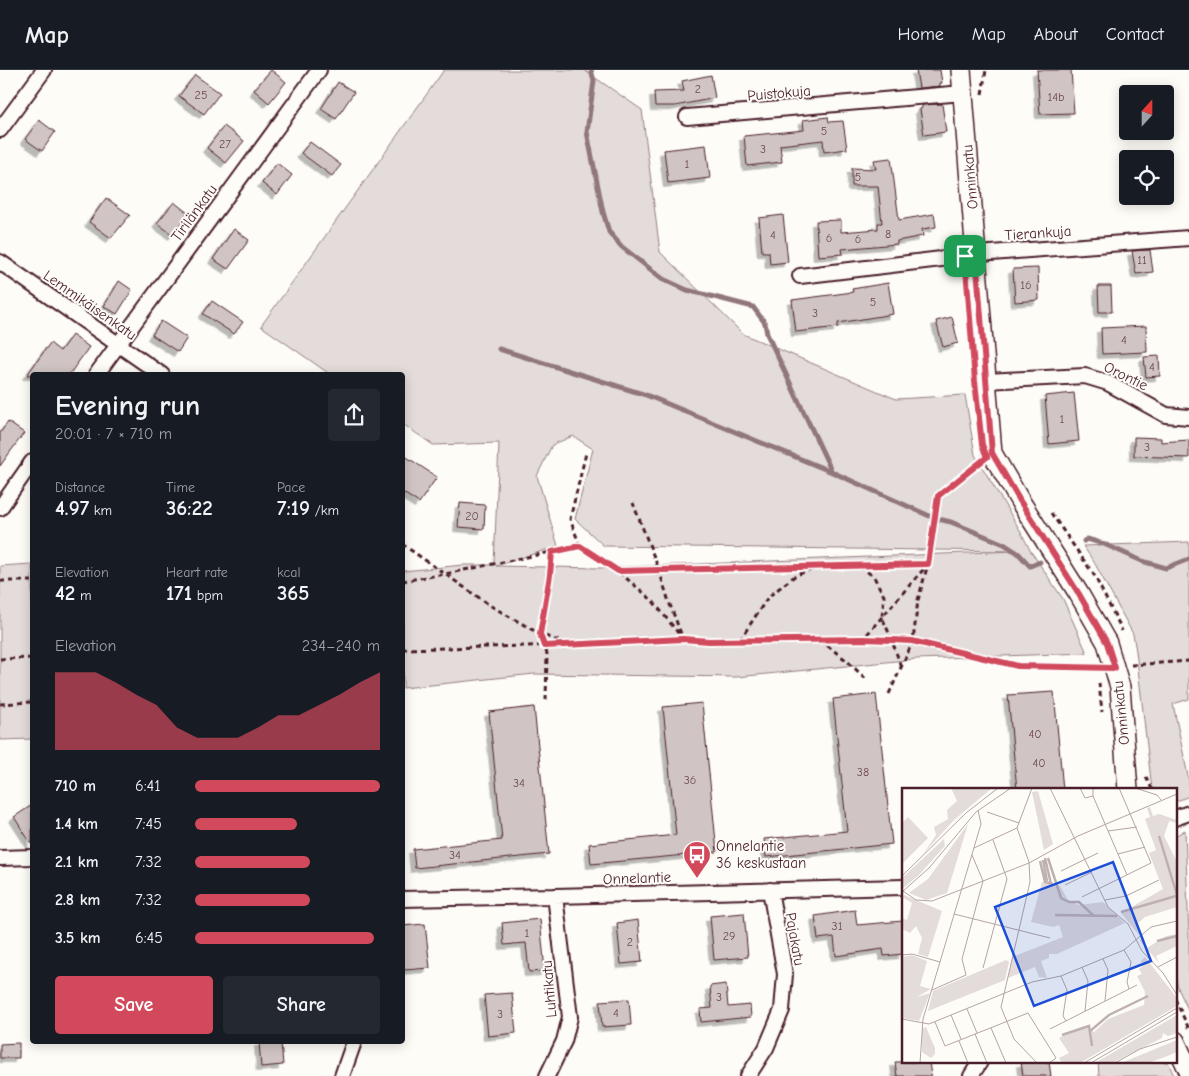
<!DOCTYPE html>
<meta charset="utf-8">
<style>
:root{--surface:#171b24;--page:#242831;--text:#f1f3f6;--muted:#9ea1a6;--line:#363941;--accent:#d1495b}
body{margin:0;font-family:"Comic Neue",sans-serif;background:var(--page);color:var(--text);height:100vh;display:flex;flex-direction:column;font-size:19px;white-space:nowrap}
*{box-sizing:border-box;margin:0}
p{font-size:16px;color:var(--muted)}
.icon{flex:none;width:28px;height:28px;fill:none;stroke:currentColor;stroke-width:2;stroke-linecap:round;stroke-linejoin:round}
.map{position:relative;flex:1;overflow:hidden}
.drawer{position:absolute;left:30px;top:302px;width:375px;height:672px;display:flex;flex-direction:column;background:var(--surface);border-radius:5px;box-shadow:0 2px 12px #0003}
.drawer>*{flex:none}
.needle{width:32px;rotate:21deg}
.buttons{position:absolute;left:1119px;top:15px;display:grid;gap:10px}
.buttons a{display:grid;place-items:center;width:55px;height:55px;border-radius:5px;background:var(--surface);box-shadow:0 2px 12px #0003;font-size:25px}
.pin{position:absolute;display:grid;place-items:center;width:42px;height:42px;color:#fff;margin:-21px;border-radius:10px;box-shadow:0 2px 8px #0006}
.round{display:grid;place-items:center;flex:none;width:52px;height:52px;border-radius:5px;background:var(--page)}
.summary{display:flex;align-items:center;justify-content:space-between;height:85px;padding:0 25px}
h1{font-size:28px;font-weight:600;line-height:38px}
.stats{display:grid;grid-template-columns:repeat(3,1fr);gap:8px;height:85px;padding:5px 25px}
.stats div{display:grid;align-content:center}
.stats b{font-size:21px;font-weight:600}
.stats small{font-size:14px;font-weight:400}
.stats p{font-size:14px}
.chart{height:140px;padding:10px 25px}
.chart p{display:flex;justify-content:space-between}
.chart svg{width:100%;height:90px;margin-top:5px;fill:var(--accent);opacity:.7}
.action{display:flex;gap:10px;margin-top:auto;padding:10px 25px}
.action a{flex:1;height:58px;border-radius:5px;background:var(--accent);color:#fff;font-size:20px;font-weight:600;line-height:58px;text-align:center}
.action a+a{background:var(--page);color:var(--text)}
ul{padding:0 25px;list-style:none;font-size:16px}
li{display:grid;grid-template-columns:80px 60px 1fr;align-items:center;height:38px}
li i{height:12px;border-radius:6px;background:var(--accent)}
header{display:flex;align-items:center;gap:30px;box-sizing:border-box;height:70px;padding:0 25px;background:var(--surface);border-bottom:1px solid var(--line)}
header strong{font-size:24px}
nav{display:flex;gap:28px;margin-inline-start:auto;font-size:18px}
.map>svg:first-child{display:block}
</style>
<header>
<strong>Map</strong>
<nav><a>Home</a><a>Map</a><a>About</a><a>Contact</a></nav>
</header>
<div class="map">
<svg width="1189" height="1006" viewBox="0 0 1189 1006">
<defs>
<filter id="shadow"><feDropShadow dx="-4.5" dy="4.5" stdDeviation="0" flood-color="#0004"/></filter>
</defs>
<rect width="100%" height="100%" fill="#fdfcf7"/>
<filter id="ink" filterUnits="userSpaceOnUse"><feTurbulence type="fractalNoise" baseFrequency=".02" numOctaves="2"/><feDisplacementMap in="SourceGraphic" scale="10" xChannelSelector="R" yChannelSelector="G"/><feConvolveMatrix kernelMatrix="1 2 1 2 8 2 1 2 1" color-interpolation-filters="sRGB"/></filter>
<g filter="url(#ink)">
<path fill="#e3dcda" stroke="#967e82" fill-rule="evenodd" d="M444,0H584L642,40L660,182L743,264L896,329L965,325L975,385L1021,462L1030,480L1063,529L1087,583L916,589L737,607L534,604L403,618V501L463,495H494L499,373L433,375L403,354L402,305H331L261,256ZM573,366L593,379L575,449L604,476L1015,481L601,498L496,496L558,476L537,406L552,375Z
M1189,472V629L1173,634L1189,711V726L1175,732V720L1152,719L1136,581L1133,564L1094,492L1083,476Z
M32,494V669L0,670V496Z
M1185,760L1189,866V942L1178,918L1175,904V766Z
M1098,992H1168L1174,1006H1099Z"/>
<g fill="none" stroke-linecap="round" stroke-linejoin="round">
<path stroke="#91777b" stroke-width="5" d="M591,0L594,11L587,62L603,142L609,162L622,177L663,209L687,220L753,237L765,253L767,264L832,402
M499,279L646,325L832,402L934,448L951,452L1004,474L1018,483L1030,496L1040,492
M1084,471L1087,469L1104,474L1142,491L1166,498L1189,489"/>
</g>
<path fill="#d0c5c4" stroke="#4a1f2b" filter="url(#shadow)" d="M271,0L286,12L269,33L254,20Z
M916,0H940L942,13H940V16L919,18Z
M1037,0H1071L1074,43L1040,44Z
M195,5L220,23L204,44L179,26Z
M711,5L715,28L675,36H655L654,22L684,21L682,11Z
M338,12L354,22L336,49L321,39Z
M942,34L946,62L924,65L920,39L922,38V35Z
M828,47L829,52L843,51L847,79L824,82L823,70L780,75L782,92L747,96L744,66L804,60L803,50Z
M39,50L55,62L42,81L25,69Z
M224,56L244,71L226,93L207,78Z
M310,72L341,95L332,106L301,83Z
M706,75L710,108L668,113L664,80Z
M891,88L899,150L934,144L936,157L922,159L923,166L897,171V174L842,179L843,184L818,186L816,151L841,150V162L878,159V153H882L878,116H852V98L876,99L874,90Z
M277,93L292,105L277,125L262,113Z
M106,128L130,145L111,168L89,152Z
M174,132L189,144L173,165L157,153Z
M783,145L788,192L770,194L769,182H762L759,148Z
M234,159L249,170L228,199L213,189Z
M1150,180L1153,202L1136,204L1132,181Z
M1038,198L1039,230L1015,232L1013,199Z
M119,211L132,220L117,244L104,236Z
M888,213L893,244L838,253V257L796,262L792,230L853,222L852,219Z
M1098,216H1111L1112,242H1099Z
M212,231L243,252L234,264L203,244Z
M952,247L958,273L943,277L936,251Z
M161,251L187,268L178,282L152,265Z
M1146,256L1147,282L1102,284L1101,258Z
M72,265L89,277L69,305H27L50,273L60,281Z
M1159,286L1160,306L1146,307L1144,287Z
M1074,323L1079,371L1049,374L1045,326Z
M8,352L24,363L0,396V363Z
M1134,367L1161,368V372L1189,370V388L1134,386Z
M402,384L437,407L419,433L402,422Z
M460,433L485,435L484,459L458,457Z
M1054,622L1063,720H1017L1008,625Z
M876,624L892,774L766,787L764,769L847,761L833,629Z
M702,633L717,782L591,794L589,774L676,765L663,637Z
M534,637L549,784L415,798L413,779L502,770L489,642Z
M32,735V775L14,747Z
M855,840L857,855L903,851V884L884,886L883,879L836,886L834,867L818,869L815,846Z
M744,843L748,887L714,890L710,846Z
M540,849L545,901L529,902L526,873L504,875L502,853Z
M638,850L642,892L621,894L617,853Z
M425,854L430,898L404,900L402,884V856Z
M726,914L728,937L750,935L751,947L701,952L700,939L712,938L710,916Z
M512,923L516,963L488,966L484,925Z
M629,929L631,955L602,957L600,931Z
M259,972H281L283,995L261,997Z
M19,973V988H0V974Z
M895,992H929L931,1006H897Z
M1021,992H1049L1051,1006H1023Z"/>
<g fill="none" stroke-linecap="round" stroke-linejoin="round">
<defs>
<path id="street" d="M687,47L963,23
M0,60L44,0
M0,192L162,305
M800,206L991,183L1189,168
M96,305L319,0
M986,311L1085,306L1108,313L1166,345L1189,347
M0,438L32,392
M1175,748L1189,743
M0,788L32,787
M402,829L555,826L903,817
M342,1006L354,972
M547,1006L564,971L570,947L555,826
M748,1006L766,978L782,940L785,904L770,820
M971,1006L980,992"/>
<path id="secondary" d="M961,0L992,383L1020,431L1079,524L1107,573L1120,617L1128,720
M1175,971L1189,1001"/>
</defs>
<use href="#street" stroke="#4a1f2b" stroke-width="18"/>
<use href="#secondary" stroke="#4a1f2b" stroke-width="22"/>
<path stroke="#4a1f2b" stroke-width="3" stroke-dasharray="5 4" stroke-linecap="butt" d="M982,24L986,0
M1051,443L1094,505L1120,556L1122,561
M402,474L491,536L540,564L566,574
M580,476L570,449L586,383
M860,496L874,507L884,526L882,547L892,570L901,597
M619,502L652,530L683,569L669,532L659,500L633,433
M0,511H32
M402,511L445,504L580,476L618,501L928,494L938,426L978,394
M740,570L768,527L796,505L816,498
M820,570L846,590L867,610
M402,579L569,575L683,569L709,571L863,569
M0,589L32,588
M1131,595L1189,591
M1099,613L1102,642
M889,624L913,571L918,530L928,494L863,569L913,571L1018,596L1097,597
M546,630L547,584L540,564L550,505L552,481
M0,634L32,632
M1146,707L1151,717L1153,720
M1175,929L1189,959"/>
<use href="#street" stroke="#fdfcf7" stroke-width="14"/>
<use href="#secondary" stroke="#fdfcf7" stroke-width="19"/>
</g>
</g>
<g fill="none" stroke-linecap="round" stroke-linejoin="round" filter="url(#ink)">
<defs>
<path id="route" d="M976,185L992,383L1020,431L1079,524L1107,573L1115,598L1018,596L912,571L892,570L863,569L709,571L683,569L544,576L540,564L550,505L552,482L580,476L618,501L928,494L938,426L987,387L982,375L975,311L965,186Z"/>
</defs>
<use href="#route" stroke="#fff" stroke-width="10"/>
<use href="#route" stroke="#d1495b" stroke-width="6"/>
</g>
<defs>
<symbol id="bus-pin" viewBox="-11 -11 22 30"><path d="M0 17L-7.5 6A9.5 9.5 0 1 1 7.5 6Z" fill="#d1495b" stroke="#fdfcf7"/><path d="M-5-6H5V4H4V6H2V4H-2V6H-4V4H-5ZM-3.5-4V0h7V-4ZM-3.5 1.2v1.5H-2V1.2ZM2 1.2v1.5H3.5V1.2Z" fill="#fff"/></symbol>
</defs>
<g fill-rule="evenodd">
<use href="#bus-pin" x="681" y="769" width="32" height="43"/>
</g>
<g text-anchor="middle" stroke-width="4" stroke-linejoin="round" paint-order="stroke">
<g font-size="12" fill="#6c4851">
<text x="698" y="23">2</text>
<text x="201" y="29">25</text>
<text x="1056" y="31">14b</text>
<text x="824" y="65">5</text>
<text x="225" y="78">27</text>
<text x="763" y="83">3</text>
<text x="687" y="98">1</text>
<text x="858" y="111">5</text>
<text x="888" y="168">8</text>
<text x="773" y="169">4</text>
<text x="829" y="172">6</text>
<text x="858" y="173">6</text>
<text x="1142" y="194">11</text>
<text x="1026" y="219">16</text>
<text x="873" y="236">5</text>
<text x="815" y="247">3</text>
<text x="1124" y="274">4</text>
<text x="1152" y="301">4</text>
<text x="1062" y="353">1</text>
<text x="1147" y="381">3</text>
<text x="472" y="450">20</text>
<text x="1035" y="668">40</text>
<text x="1039" y="697">40</text>
<text x="863" y="706">38</text>
<text x="690" y="714">36</text>
<text x="519" y="717">34</text>
<text x="455" y="789">34</text>
<text x="837" y="860">31</text>
<text x="527" y="867">1</text>
<text x="729" y="870">29</text>
<text x="630" y="876">2</text>
<text x="719" y="931">3</text>
<text x="616" y="947">4</text>
<text x="500" y="948">3</text>
</g>
<g font-size="15" fill="#4a1f2b" stroke="#fdfcf7">
<text transform="translate(779 23) rotate(-5)" y="5">Puistokuja</text>
<text transform="translate(970 107) rotate(-95)" y="5">Onninkatu</text>
<text transform="translate(194 143) rotate(-54)" y="5">Tirilänkatu</text>
<text transform="translate(1038 163) rotate(-4)" y="5">Tierankuja</text>
<text transform="translate(90 235) rotate(35)" y="5">Lemmikäisenkatu</text>
<text transform="translate(1126 306) rotate(26)" y="5">Orontie</text>
<text transform="translate(1121 643) rotate(-96)" y="5">Onninkatu</text>
<text transform="translate(637 808) rotate(-2)" y="5">Onnelantie</text>
<text transform="translate(795 869) rotate(80)" y="5">Pajakatu</text>
<text transform="translate(549 919) rotate(-95)" y="5">Luhtikatu</text>
</g>
<g font-size="15" fill="#4a1f2b" stroke="#fdfcf7" text-anchor="start">
<text x="716" y="781">Onnelantie<tspan x="716" dy="17">36 keskustaan</tspan></text>
</g>
</g>
<g transform="translate(902 718)">
<rect width="275" height="275" fill="#fdfcf7"/>
<path d="M49,0H90L52,32L22,65L34,47L32,39L46,31L45,22L55,13ZM136,3L151,56L142,62L130,4ZM248,19L251,28L257,26L275,32V35L267,33L262,48L275,74V119L243,129L234,137L237,147L219,125L261,101L247,65L254,62L243,31L248,29L245,20ZM6,29L26,50L0,76V35ZM66,36L45,105L24,112L7,105L26,91ZM42,51L43,58L17,87L0,101V90ZM140,94L158,98L166,112L177,117L201,114L223,135L155,166H147V170L139,173L145,190L137,189L133,179L106,190L110,169L161,149L157,137L151,139L129,134ZM2,107L40,123L26,169L16,166L20,150L14,138L8,145L0,141V130L5,132L10,115L0,109ZM275,146V158L254,168L257,175L238,153L240,149L245,160L264,148ZM10,167L25,173L18,198L29,201L15,209L28,205L17,233L0,230V169ZM243,169L275,210V218L178,275H160L157,270L167,265L157,250L182,238L192,244L206,231L242,217L243,204L235,188L240,186L237,181L241,178L239,173ZM104,172L107,174L103,192L26,223L31,203ZM275,227V245L266,248L261,245L260,250L210,275H193ZM24,239L33,260V266L29,270L20,264V241ZM275,252V264L263,269L246,275H219Z" fill="#e3dcda"/>
<path fill="none" stroke="#c0b1b1" stroke-width="2.5" d="M257,48L275,107M143,70L149,96M146,70L159,110L167,114H177L191,127M141,72L145,93M138,73L143,94L151,96M219,124L274,108M153,127L215,128M255,153L275,148M187,244L207,227L246,208M160,247L187,238L190,258"/>
<path fill="none" stroke="#b5a4a5" stroke-width="1" d="M130,0L115,40L127,74L128,94L99,219L112,251L135,275M148,0L206,119L226,136L240,163L261,185L275,207M178,0L183,10L191,8M191,0V8L225,87M233,0L255,7L259,12M85,24L117,35M206,43L235,39M72,60L115,40M216,66L243,59M159,83L196,65M0,88L64,25L96,0M163,97L190,84M1,103L14,112L30,113L127,75L176,48L275,6M0,104L27,80L74,24L109,0M180,109L249,75L217,0M203,112L224,108L257,92M52,126L148,150M222,162L229,174L225,194L227,201M0,167L10,166L38,174M201,171L206,182L203,213M180,179L186,193L183,223M256,179L275,169M81,180L105,91L91,52M159,188L165,202L161,228L164,233M30,202L64,187L60,171L81,93L70,67M65,221L75,245M49,227L59,251M0,231L27,236L130,194L159,188L222,162L249,139L275,133M33,234L43,258L126,225L154,270L147,275M89,240L104,275M148,241L235,197M73,246L85,275M57,253L66,275M18,275L21,231L79,36L76,22M182,275L275,220M189,275L275,224M213,275L238,261L275,249"/>
<path fill="#1d4ed8" fill-opacity="0.15" stroke="#1d4ed8" stroke-width="2.5" d="M211,74L249,173L132,218L93,119Z"/>
<rect width="275" height="275" fill="none" stroke="#4a1f2b" stroke-width="2.5"/>
</g>
</svg>
<div class="buttons">
<a><svg class="needle" viewBox="-14 -14 28 28"><path d="M0-13l5 13h-10z" fill="#e53935"/><path d="M0 13l5-13h-10z" fill="#9ea1a6"/></svg></a>
<a><svg class="icon" aria-label="locate" viewBox="0 0 24 24"><circle cx="12" cy="12" r="6"/><path d="M12 2v4M12 18v4M2 12h4M18 12h4"/></svg></a>
</div>
<div class="pin" style="left:965px;top:186px;background:#1e9e55"><svg class="icon" aria-label="arrive" viewBox="0 0 24 24"><path d="M6 21V4h12l-3 4 3 4H6"/></svg></div>
<section class="drawer">
<div class="summary"><div><h1>Evening run</h1><p>20:01 · 7 × 710 m</p></div><a class="round"><svg class="icon" aria-label="share" viewBox="0 0 24 24"><path d="M12 15V3M7 8l5-5 5 5M5 13v7h14v-7"/></svg></a></div>
<div class="stats">
<div><p>Distance</p><b>4.97<small> km</small></b></div>
<div><p>Time</p><b>36:22</b></div>
<div><p>Pace</p><b>7:19<small> /km</small></b></div>
</div>
<div class="stats">
<div><p>Elevation</p><b>42<small> m</small></b></div>
<div><p>Heart rate</p><b>171<small> bpm</small></b></div>
<div><p>kcal</p><b>365</b></div>
</div>
<div class="chart"><p><span>Elevation</span>234–240 m</p>
<svg viewBox="0 0 160 44" preserveAspectRatio="none"><path d="M0 44V6L10 6L20 6L30 11L40 17L50 22L60 33L70 38L80 38L90 38L100 33L110 27L120 27L130 22L140 17L150 11L160 6V44z"/></svg>
</div>
<ul>
<li><b>710 m</b>6:41<i style="width:100%"></i></li>
<li><b>1.4 km</b>7:45<i style="width:55%"></i></li>
<li><b>2.1 km</b>7:32<i style="width:62%"></i></li>
<li><b>2.8 km</b>7:32<i style="width:62%"></i></li>
<li><b>3.5 km</b>6:45<i style="width:97%"></i></li>
</ul>
<div class="action"><a>Save</a><a>Share</a></div>
</section>
</div>
